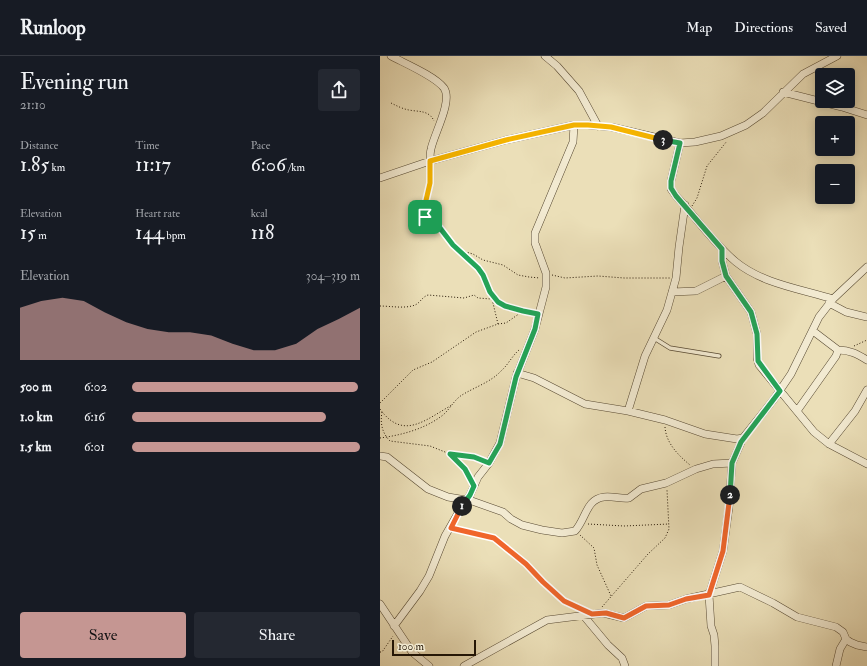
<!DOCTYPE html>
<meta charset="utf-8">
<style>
:root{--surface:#171b24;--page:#242831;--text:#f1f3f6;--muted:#9ea1a6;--line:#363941;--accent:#c59692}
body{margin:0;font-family:"IM FELL Double Pica",serif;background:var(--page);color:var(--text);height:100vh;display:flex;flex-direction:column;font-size:15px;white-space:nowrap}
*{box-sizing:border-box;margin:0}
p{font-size:13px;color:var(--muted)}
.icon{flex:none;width:22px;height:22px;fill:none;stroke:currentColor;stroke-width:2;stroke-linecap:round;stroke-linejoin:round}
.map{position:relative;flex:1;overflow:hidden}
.panel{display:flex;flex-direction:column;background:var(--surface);width:380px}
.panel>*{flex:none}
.controls{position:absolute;left:435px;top:12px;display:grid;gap:8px}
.controls a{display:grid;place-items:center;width:40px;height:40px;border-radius:4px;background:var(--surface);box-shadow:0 2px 10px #0003;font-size:20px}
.scale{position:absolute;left:12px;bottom:10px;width:84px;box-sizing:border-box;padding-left:4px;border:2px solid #261706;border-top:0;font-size:11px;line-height:14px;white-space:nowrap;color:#261706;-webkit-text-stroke:3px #f2ead1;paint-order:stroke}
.pin{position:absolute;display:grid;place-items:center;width:34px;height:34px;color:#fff;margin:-17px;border-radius:8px;box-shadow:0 2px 6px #0006}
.km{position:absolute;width:20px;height:20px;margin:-10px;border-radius:50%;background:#222;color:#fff;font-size:11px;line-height:20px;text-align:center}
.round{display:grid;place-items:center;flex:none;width:42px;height:42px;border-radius:4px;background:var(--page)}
.summary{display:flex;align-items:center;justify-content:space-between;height:68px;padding:0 20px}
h1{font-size:22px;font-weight:600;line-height:30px}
.metrics{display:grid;grid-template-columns:repeat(3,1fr);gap:6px;height:68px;padding:4px 20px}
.metrics div{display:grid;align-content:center}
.metrics b{font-size:20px;font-weight:600}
.metrics small{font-size:11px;font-weight:400}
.metrics p{font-size:11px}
.chart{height:112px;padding:8px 20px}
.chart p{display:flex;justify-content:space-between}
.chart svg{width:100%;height:72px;margin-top:4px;fill:var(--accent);opacity:.7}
.cta{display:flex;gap:8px;margin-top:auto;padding:8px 20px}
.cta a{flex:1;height:46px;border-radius:4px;background:var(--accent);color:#111;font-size:16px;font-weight:600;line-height:46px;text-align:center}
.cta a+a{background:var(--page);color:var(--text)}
ul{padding:0 20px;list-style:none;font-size:13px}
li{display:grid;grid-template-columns:64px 48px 1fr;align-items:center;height:30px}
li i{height:10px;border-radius:5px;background:var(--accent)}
header{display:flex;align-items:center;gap:24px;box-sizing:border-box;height:56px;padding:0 20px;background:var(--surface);border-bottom:1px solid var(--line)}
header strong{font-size:19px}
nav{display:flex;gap:22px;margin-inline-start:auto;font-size:14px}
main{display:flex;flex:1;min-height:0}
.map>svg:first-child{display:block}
</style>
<header>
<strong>Runloop</strong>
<nav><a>Map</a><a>Directions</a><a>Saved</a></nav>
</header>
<main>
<section class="panel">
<div class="summary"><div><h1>Evening run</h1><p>21:10</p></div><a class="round"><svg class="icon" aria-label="share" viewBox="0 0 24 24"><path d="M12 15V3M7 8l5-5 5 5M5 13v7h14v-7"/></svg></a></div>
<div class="metrics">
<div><p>Distance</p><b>1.85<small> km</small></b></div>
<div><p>Time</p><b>11:17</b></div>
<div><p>Pace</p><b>6:06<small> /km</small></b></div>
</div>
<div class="metrics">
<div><p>Elevation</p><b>15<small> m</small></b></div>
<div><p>Heart rate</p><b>144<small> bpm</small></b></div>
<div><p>kcal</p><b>118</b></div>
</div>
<div class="chart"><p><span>Elevation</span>304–319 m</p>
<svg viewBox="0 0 160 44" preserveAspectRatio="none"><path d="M0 44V12L10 8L20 6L30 8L40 15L50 21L60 25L70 27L80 27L90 29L100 34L110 38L120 38L130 34L140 25L150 19L160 12V44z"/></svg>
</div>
<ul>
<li><b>500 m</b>6:02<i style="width:99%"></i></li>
<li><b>1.0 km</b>6:16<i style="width:85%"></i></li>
<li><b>1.5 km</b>6:01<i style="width:100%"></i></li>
</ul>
<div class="cta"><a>Save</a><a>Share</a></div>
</section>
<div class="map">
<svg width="487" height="610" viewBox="0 0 487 610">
<rect width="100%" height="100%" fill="#ebdfb8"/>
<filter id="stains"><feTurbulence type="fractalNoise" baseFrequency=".005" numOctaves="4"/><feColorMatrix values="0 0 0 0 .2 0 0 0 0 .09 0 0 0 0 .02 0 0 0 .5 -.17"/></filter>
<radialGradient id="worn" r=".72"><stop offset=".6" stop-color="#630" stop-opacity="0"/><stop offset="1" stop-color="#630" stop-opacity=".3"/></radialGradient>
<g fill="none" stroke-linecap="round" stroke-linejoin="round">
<defs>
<path id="service" d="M274,282L290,292L339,300"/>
<path id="minor" d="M11,0C24,7 55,20 64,32C73,45 54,78 51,93C50,97 50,101 50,105
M165,0L177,10L199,35L218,70
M403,36L462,51L487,59
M300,87L291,125V133L296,140C316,161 333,187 356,206C383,228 421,233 453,243
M0,122L50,105L86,95L126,84L194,69H208L231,71L300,87L315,86L341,80L366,69L383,57L423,18L457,0
M342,193V205L346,220L371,256L377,278V302L379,309L434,376L449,388L487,408
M292,236L316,235L346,220
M449,247L466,256L487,261
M458,294C470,294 477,298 487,304
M137,317L154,322L205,348L248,355L285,364L325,378L357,383L363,382
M248,355L265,300L287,254L296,222L299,191L305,149
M417,355L456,300L458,294L433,275
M449,388L475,355L487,334
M0,400L7,401L48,433L68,441L92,445L123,456L131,463L142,469L162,474L182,477L195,475C206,463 206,443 224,441C233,440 241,443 249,442L261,433L286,427L316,413L333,408L352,407
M0,548L32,596L49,610
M203,559L228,589L242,602L245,610
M14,570L40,535L49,520L65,480L81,452L90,439L98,421L109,407L120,387L136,321L155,273L166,231V217L155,187V177L193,86L194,69
M84,610L167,564L223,557L244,562L266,550L289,549L306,543L360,531L393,547L417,561L456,571L463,576L466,583L470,586L477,589L487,591
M335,610V590L334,579L331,570L329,539L343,495L349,451L352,407L363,382L394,343L411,318L439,261L453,243L487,211
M456,610L460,593L466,583"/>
</defs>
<use href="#service" stroke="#574932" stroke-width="5"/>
<use href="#minor" stroke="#574932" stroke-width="8"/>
<path stroke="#261706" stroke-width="1" stroke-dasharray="1 2" stroke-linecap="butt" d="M11,47C17,50 23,53 29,54C39,56 49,54 54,65
M50,112V127L44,153L45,161L60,172L73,189L93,205L102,216L112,243L118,268
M312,150L317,142L327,110L347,85
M82,195L93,198L103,204L123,209L138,219L149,221L160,222
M172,219L185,222L218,220L244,222H290
M110,237L117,245L125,250L153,257
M0,250C10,250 25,253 35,249C40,247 42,241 48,239L84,242L94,239L98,242L111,243
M474,290L487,284
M0,347L33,314L52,306L96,276L118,268L126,267L143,255
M0,353C23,385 45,364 72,349
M2,356C0,367 2,377 10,385L50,390L70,398L94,401L103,404
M285,371C286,387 298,399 310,409
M0,382C22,379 45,373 63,359C70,353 74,344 82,339C95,331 111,326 121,315C128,309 132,300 139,294
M70,398L85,413L90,423
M208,468L244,470L289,468
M75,473L114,482L146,508L163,526L184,545L201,552
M200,479L214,492L217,509L231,540
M222,551L268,498L285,482L289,473L287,434
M0,596H2L13,580"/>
<use href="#service" stroke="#f2ead1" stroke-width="3.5"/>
<use href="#minor" stroke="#f2ead1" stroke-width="7"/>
</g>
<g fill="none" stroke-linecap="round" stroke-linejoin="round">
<defs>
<path id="split-1" d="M45,161L60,172L73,189L98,212L103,219L110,236L118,246L125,250L143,255L158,258L155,273L136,321L120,388L109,407L94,401L70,398L85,413L94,430L90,439L82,450"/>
<path id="split-2" d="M82,450L71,472L114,482L146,508L163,526L184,545L212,558L226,557L244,562L266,550L289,549L306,543L329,539L343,495L350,439"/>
<path id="split-3" d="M283,84L300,87L291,125V132L296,140L342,193V205L346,220L371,256L377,278L378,305L400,335L361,386L352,407L350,439"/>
<path id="split-4" d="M45,161L44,153L50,127V105L126,84L194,69H208L231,71L283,84"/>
</defs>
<use href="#split-1" stroke="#fff" stroke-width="8"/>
<use href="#split-2" stroke="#fff" stroke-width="8"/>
<use href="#split-3" stroke="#fff" stroke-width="8"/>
<use href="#split-4" stroke="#fff" stroke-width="8"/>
<use href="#split-1" stroke="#22a559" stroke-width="5"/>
<use href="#split-2" stroke="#f0652b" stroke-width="5"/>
<use href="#split-3" stroke="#22a559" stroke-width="5"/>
<use href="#split-4" stroke="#f5b400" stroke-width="5"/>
</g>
<rect width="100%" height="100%" filter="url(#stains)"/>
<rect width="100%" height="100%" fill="url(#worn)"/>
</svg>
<div class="controls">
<a><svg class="icon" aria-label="layers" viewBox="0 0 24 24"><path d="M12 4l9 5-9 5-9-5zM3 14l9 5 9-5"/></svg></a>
<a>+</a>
<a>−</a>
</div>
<div class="scale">100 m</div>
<div class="pin" style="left:45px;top:161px;background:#1e9e55"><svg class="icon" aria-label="arrive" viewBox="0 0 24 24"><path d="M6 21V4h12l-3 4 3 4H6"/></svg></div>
<b class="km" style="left:82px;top:450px">1</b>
<b class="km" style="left:350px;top:439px">2</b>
<b class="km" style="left:283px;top:84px">3</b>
</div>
</main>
